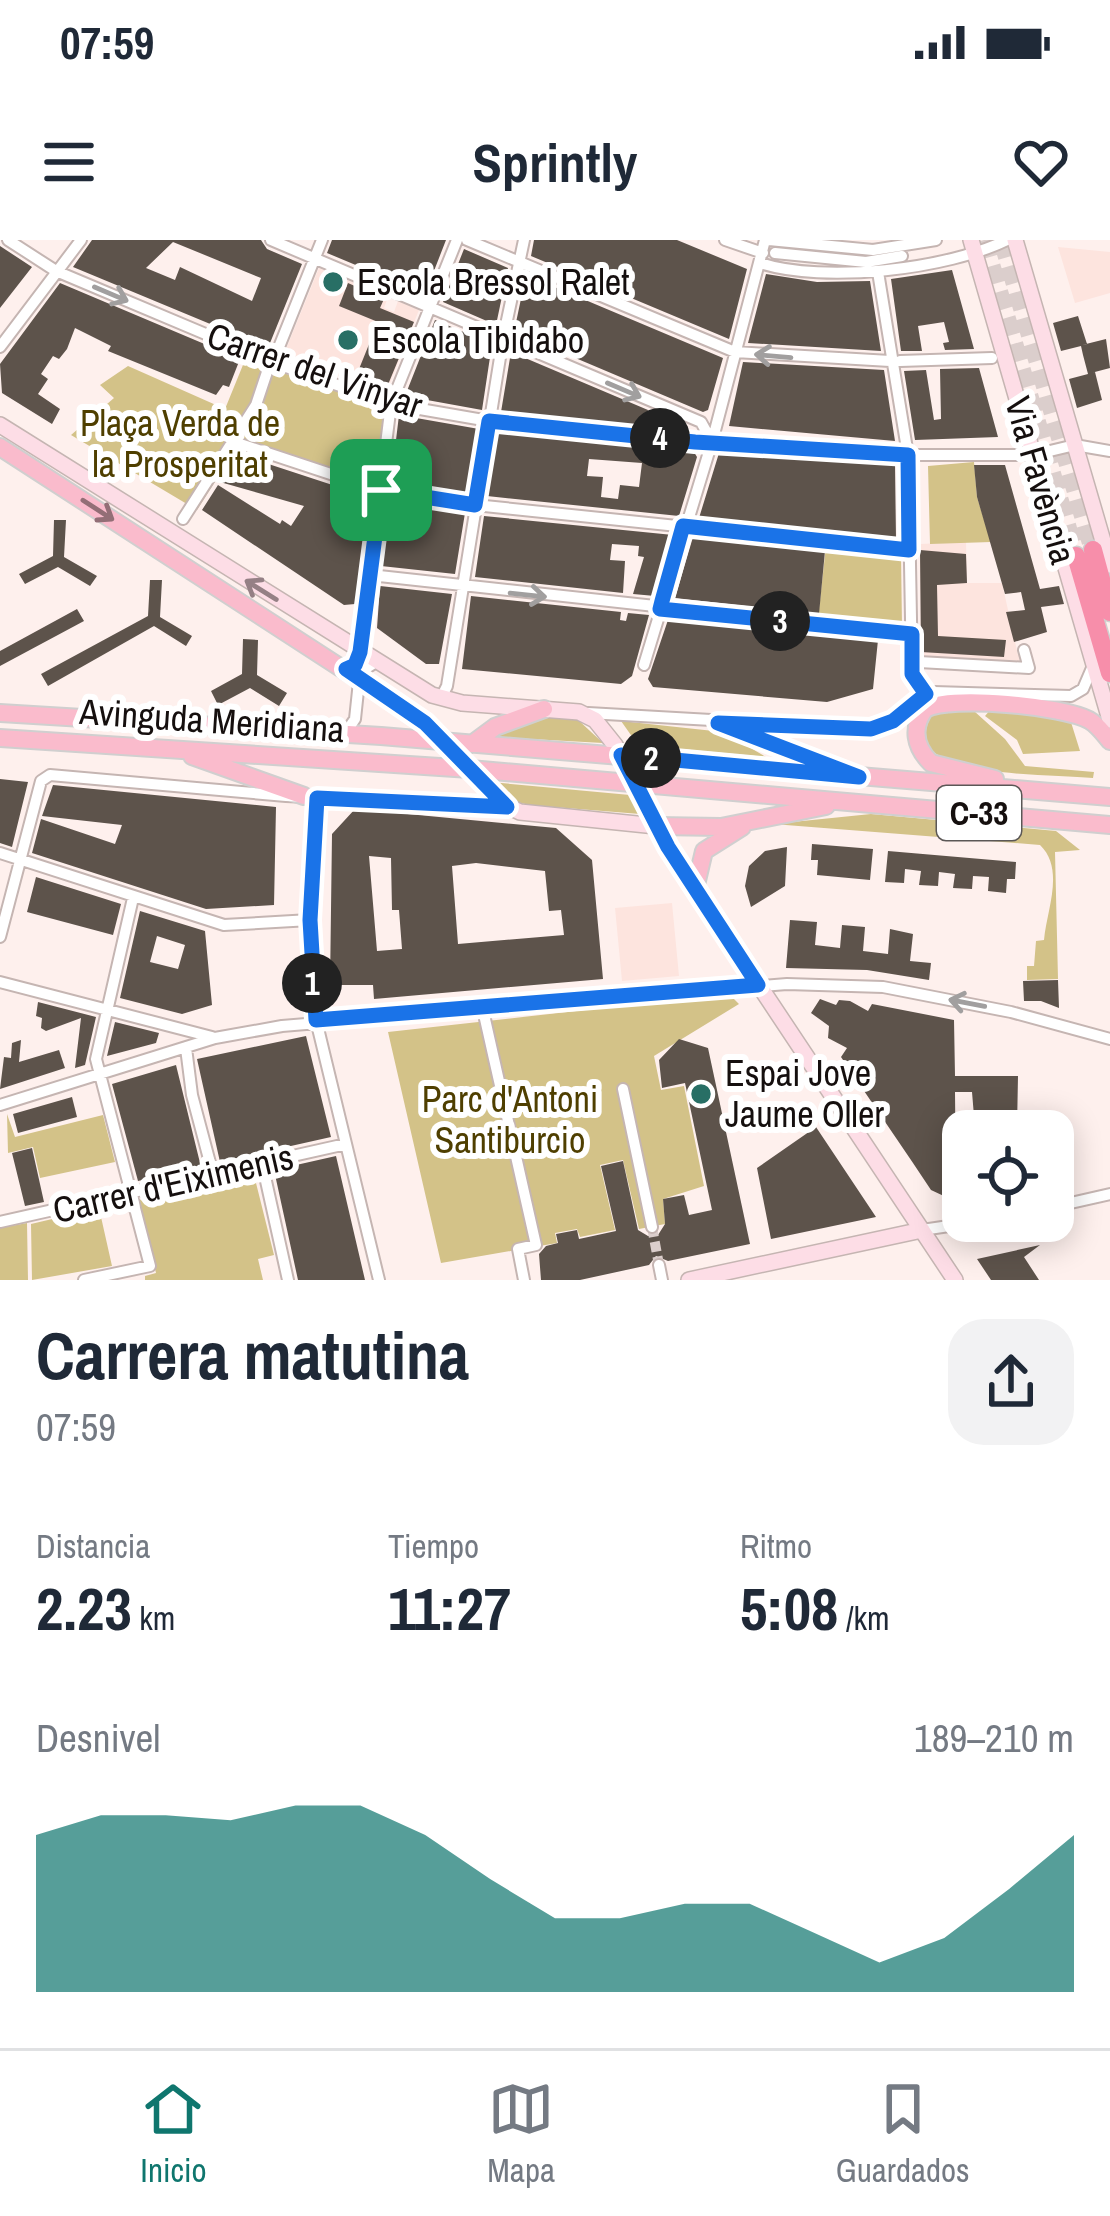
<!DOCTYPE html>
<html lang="es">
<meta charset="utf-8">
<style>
:root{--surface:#fff;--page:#f2f2f3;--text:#1f2937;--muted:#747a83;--line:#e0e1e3;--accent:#0f766e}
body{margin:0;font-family:"Archivo Narrow",sans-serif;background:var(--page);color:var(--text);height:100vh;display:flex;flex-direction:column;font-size:45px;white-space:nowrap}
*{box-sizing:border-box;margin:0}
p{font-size:39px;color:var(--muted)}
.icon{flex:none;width:66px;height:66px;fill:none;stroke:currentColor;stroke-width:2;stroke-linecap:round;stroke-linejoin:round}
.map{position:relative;height:1040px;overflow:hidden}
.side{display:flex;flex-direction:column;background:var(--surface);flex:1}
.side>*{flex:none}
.controls{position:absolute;left:942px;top:870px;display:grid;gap:24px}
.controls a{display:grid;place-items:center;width:132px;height:132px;border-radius:24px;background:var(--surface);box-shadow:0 6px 30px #0003;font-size:60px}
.pin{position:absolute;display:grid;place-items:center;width:102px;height:102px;color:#fff;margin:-51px;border-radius:24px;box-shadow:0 6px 18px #0006}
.km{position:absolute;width:60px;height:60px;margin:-30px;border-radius:50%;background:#222;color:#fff;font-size:33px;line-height:60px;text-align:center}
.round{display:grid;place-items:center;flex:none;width:126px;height:126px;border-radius:36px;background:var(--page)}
.headline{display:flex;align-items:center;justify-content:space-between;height:204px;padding:0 36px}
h1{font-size:66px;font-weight:700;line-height:90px}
.metrics{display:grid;grid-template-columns:repeat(3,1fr);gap:18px;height:204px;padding:12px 36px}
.metrics div{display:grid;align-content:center}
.metrics b{font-size:60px;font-weight:700}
.metrics small{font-size:33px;font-weight:400}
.metrics p{font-size:33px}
.chart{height:336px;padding:24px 36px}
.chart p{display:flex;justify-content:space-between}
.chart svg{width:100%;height:216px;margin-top:12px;fill:var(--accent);opacity:.7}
.status{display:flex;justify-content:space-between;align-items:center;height:84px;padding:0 60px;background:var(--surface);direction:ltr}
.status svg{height:33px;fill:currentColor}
header{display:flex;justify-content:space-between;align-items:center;height:156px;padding:0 36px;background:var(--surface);font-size:54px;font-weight:700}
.menu{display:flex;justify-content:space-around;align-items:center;height:168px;border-top:3px solid var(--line);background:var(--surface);font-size:33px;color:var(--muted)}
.menu a{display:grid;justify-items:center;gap:6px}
.menu .current{color:var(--accent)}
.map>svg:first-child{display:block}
</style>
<div class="status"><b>07:59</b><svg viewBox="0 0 49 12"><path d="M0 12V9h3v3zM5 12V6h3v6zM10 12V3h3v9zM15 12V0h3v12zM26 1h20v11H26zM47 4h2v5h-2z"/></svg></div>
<header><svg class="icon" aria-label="menu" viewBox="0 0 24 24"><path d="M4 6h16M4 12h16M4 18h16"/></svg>Sprintly<svg class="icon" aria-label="heart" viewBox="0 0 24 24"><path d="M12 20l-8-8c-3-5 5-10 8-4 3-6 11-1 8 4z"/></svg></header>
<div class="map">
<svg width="1110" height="1040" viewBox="0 0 1110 1040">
<rect width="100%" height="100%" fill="#fef0ed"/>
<path fill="#fde4de" d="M1058,7L1110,12V53L1075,63Z
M319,28L388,57L384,68L394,72L398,61L419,70L385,155L284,114Z
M966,302L967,343H1002L1018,415H1022L1024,425L921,417L920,304Z
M672,663L679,736L622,741L615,668Z"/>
<path fill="#d3c288" d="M245,120L386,168L374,251L237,207L197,270L71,195L114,158L100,145L128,126L225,169Z
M974,222L977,257L991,302L930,304L928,226Z
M826,306L901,314L902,388L818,379Z
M977,467L974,471L1005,499L1025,526L1094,532L1093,538C1050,534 949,538 923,502L930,474Z
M991,469L1070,479L1080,511L1023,514L1017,500L985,476Z
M528,476L576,478L603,503L496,497L493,492Z
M621,481L723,492L766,517L638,505Z
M490,542L630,555L640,574L529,565L513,561Z
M871,574L1056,591L1080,610L1055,612L1058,739L1027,740V726H1034L1036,701L1044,700C1047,669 1065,629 1040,605L773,584Z
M729,754L739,764L654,816L661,850L684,846L704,946L663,959L665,984L639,989L623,920L600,925L615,990L580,997L577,989L555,993L557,1003L441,1023L388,792Z
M7,874L15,897L103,875L115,922L40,938L33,907L8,913Z
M253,931L274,1015L258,1019L263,1040H145V1036L156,1033L138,958L145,963L212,948L211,941Z
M99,968L112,1026L32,1040L31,984Z
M27,983L28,1040H0V988Z"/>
<path fill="#5d534b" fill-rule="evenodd" d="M92,0H261L267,9L302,24L268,108L73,27ZM173,2L261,38L252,61L180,27L175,40L146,28Z
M332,0H446L425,54L327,13Z
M534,0H677L747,29L729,99L531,16Z
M0,6L32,27L0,68Z
M464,9L508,28L496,85L443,62Z
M952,30L974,109L945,110L943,103L949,102L944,82L918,86L922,111H901L891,39Z
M766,34L817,42L870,41L881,111L748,103Z
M526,35L723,118L708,170L703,172L514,92Z
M60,43L240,119L229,147L223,145L216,155L108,111L111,106L75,88L67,109L59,119L53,116L41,134L48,139L38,154L60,169L52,184L2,153L0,124Z
M348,43L384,59L380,68L414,82L387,147L357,134L378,82L339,66Z
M1078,76L1087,104L1082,105L1106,99L1110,128L1091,133L1095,132L1102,160L1077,168L1069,139L1088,134L1083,115L1081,106L1061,111L1053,83Z
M435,80L492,104L482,170L405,156Z
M511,112L648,170L644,187L501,172Z
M743,122L884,130L895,201L729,186Z
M979,128L998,197L915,200L904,131L926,130L934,180L941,179L940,129Z
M399,175L479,189L468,254L391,242Z
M498,192L694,212L697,217L679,276L487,256ZM589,219L642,223L639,247L620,245L618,259L601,257L603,237L587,236Z
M719,213L895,225L896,299L699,278Z
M238,214L369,257L355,364L344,365L202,270L218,245L280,284L282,280L291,286L304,266L220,242Z
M974,225H1005L1040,349L1059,346L1064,364L1041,367L1047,392L1014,402L1006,372L1025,370L1021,352L1005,354L977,257Z
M389,261L465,273L455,334L381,326Z
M484,276L673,295L655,356L633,354L644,317L638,316L639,306L612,304L610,320L625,321L623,353L475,337Z
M54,280H66L64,317L97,336L90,346L58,327L25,344L19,334L53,316Z
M693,297L825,311L819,374L675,358Z
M920,310L966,314L967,343L937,345L938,396L1006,400L1004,417L921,412Z
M150,340H162L160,377L192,396L186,406L154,386L48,446L41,434L148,376Z
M380,346L452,354L439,424H426L377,388Z
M471,356L621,372L620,380L626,381L628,373L649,375L632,436L621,444L462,429Z
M77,369L84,381L0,426V411Z
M669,377L878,400L873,449L827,462L653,447L648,439Z
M243,399L258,400L257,435L287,453L279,466L250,448L218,465L211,451L242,434Z
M0,539L28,542L12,607L0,603Z
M53,545L276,567L274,665L206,669L32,613L41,579L115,604L122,585L42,576Z
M355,569L556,588L592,620L603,739L374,759L373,745H330L332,594ZM369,616L391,618L392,670H399L402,709L377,711ZM476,623L545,631L549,671L561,670L564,695L458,704L452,626Z
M812,604L873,609L870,640L817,635L818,620H811Z
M787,607L785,646L751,667L745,646L749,626L765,611Z
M888,611L1016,622L1015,639H1007L1006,653L988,651L989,637L973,636L972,649L953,648L955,634L939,632L938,646L919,645L921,631L905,629L904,643L885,642Z
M36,637L121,664L113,695L27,672Z
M140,671L205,691L212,765L182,774L120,758ZM157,696L185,705L178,729L150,722Z
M790,680L817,682L815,705L840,708L842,685L865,687L863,711L888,714L890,689L913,694L910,721L931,723L929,740L867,730L786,728Z
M1058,740L1059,768L1041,761H1024L1023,741Z
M820,759L836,765L839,760L850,761L868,771L872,764L954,780L955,836H1018L1017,888H975L972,852H955L956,960L944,962L946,957L931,950L913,923L841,817L847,808L828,798L829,786L811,773Z
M38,762L96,777L85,825L75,828L81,778L46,791L41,788L42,778L36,776Z
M115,782L159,793L156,803L107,816Z
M306,796L331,897L220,922L197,819Z
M679,799L708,808L750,1004L668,1021L656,1016L649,1025L580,1040H541L539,1014L546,1006L558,1003L556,994L577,990L579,999L616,991L601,926L623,921L638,990L648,996L658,995L665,984L663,959L684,955L689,975L712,970L685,843L662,848L659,820Z
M21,800L19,822L59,810L65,828L0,849L4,817L11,818L12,803Z
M176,825L201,927L138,941L112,844Z
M72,857L77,877L18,893L13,874Z
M816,887L876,977L771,999L757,928Z
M32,908L44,962L25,966L12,913Z
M336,916L365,1040H298L274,930Z
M1040,1005L1024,1017L1039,1040H991L977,1019Z"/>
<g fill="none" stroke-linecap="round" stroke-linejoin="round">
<path stroke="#dbcecc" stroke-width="10" stroke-dasharray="10 5" stroke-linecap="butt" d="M652,987L659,1025"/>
<path stroke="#dbcecc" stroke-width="18" stroke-dasharray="18 9" stroke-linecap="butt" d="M984,0L1076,316
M1002,0L1093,310"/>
<defs>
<path id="street" d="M8,0L56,31L272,122L391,164L489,181L695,202L908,215H1033L1075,205L1110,211
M271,0L701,182L712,202
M467,0L735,112L890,121
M725,0L763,13
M769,0L873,10L936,0
M775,13L866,22L902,16
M760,23C824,44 948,29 1007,0
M878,32L908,215L912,433L926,454
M0,107L81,0
M275,117L322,0
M900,121L992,118
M231,201L373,248
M381,250L475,265L909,310
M183,279L256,165L269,126
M370,335L912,394
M919,422L1029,428L1024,410
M644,425L712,202L765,0
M345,429L355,425L360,412L391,164L457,0
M441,458L447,446L503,99L524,0
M588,473L871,489L893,481L934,452L1071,456L1083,449L1092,428
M346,492L355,479L360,432L376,422
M317,558L310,680L316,780L379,1040
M0,613L224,685L310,680
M0,697L41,541L50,535L286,556L507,567
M0,742L212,797
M485,779L536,1005L518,1009L524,1040
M186,808L192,855L213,934
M623,849L652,987
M0,865L215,798L282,786L787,744L883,747L1011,772L1110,799
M262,923L288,1040
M1053,967L1110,954
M0,982L346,904
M922,990L983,981
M659,1025L662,1040
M84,1040L150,1026L96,819L133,658"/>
<path id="secondary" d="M971,0L1110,480
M1015,0L1110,325
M0,185L432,455L462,463L579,472L595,480L615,505L677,622L955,1040
M470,529L503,564L520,572L656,586
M689,1040L922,990"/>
<path id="primary" d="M0,207L412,474L470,529
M0,473L381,496L1110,557
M718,483L830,527
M0,498L470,529L1110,585
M472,504L495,487L544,469
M192,516L304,556
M995,539L931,523C915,507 911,488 925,469C952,455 1062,466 1089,480C1098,485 1104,494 1110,501
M656,586L721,587L826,566
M695,649L704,611L742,587"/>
<path id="highway" d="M1093,310L1110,372
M1076,316L1110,433"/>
</defs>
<use href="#street" stroke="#c5b5b2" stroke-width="14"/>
<use href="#secondary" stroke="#c5b5b2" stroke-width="18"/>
<use href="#primary" stroke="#d0cfcf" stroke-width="20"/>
<use href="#highway" stroke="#d0cfcf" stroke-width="21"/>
<use href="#street" stroke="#fff" stroke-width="10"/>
<use href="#secondary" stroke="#fddde6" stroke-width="15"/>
<use href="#primary" stroke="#fabbcc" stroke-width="16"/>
<use href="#highway" stroke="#f78eaa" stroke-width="18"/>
</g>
<defs><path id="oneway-shaft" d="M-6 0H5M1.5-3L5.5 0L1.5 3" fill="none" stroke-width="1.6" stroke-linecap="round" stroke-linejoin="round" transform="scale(3)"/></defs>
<g stroke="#a19f9f">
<use href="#oneway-shaft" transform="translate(111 54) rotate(23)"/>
<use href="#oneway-shaft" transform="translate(773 116) rotate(-175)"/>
<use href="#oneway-shaft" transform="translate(624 150) rotate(23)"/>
<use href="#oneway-shaft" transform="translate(528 355) rotate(6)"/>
<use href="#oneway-shaft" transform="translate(967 763) rotate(-169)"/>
</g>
<use stroke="#936e76" href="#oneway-shaft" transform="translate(98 270) rotate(33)"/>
<use stroke="#958085" href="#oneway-shaft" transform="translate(261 350) rotate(-148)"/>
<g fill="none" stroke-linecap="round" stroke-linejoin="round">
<defs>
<path id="route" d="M489,181L695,202L908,215L909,310L683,286L662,361L660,369L912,394V434L926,454L893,481L871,489L718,483L859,537L621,515L668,607L758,745L316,780L310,680L317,558L507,567L425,483L346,429L355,425L360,412L381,250L475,265Z"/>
</defs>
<use href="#route" stroke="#fff" stroke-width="24"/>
<use href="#route" stroke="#1a73e8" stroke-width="15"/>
</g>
<g fill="#286f65" stroke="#fff" stroke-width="4.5">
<circle cx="333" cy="42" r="12"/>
<circle cx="348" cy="100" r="12"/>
<circle cx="701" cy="854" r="12"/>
</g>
<g text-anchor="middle" stroke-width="12" stroke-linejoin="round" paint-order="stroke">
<rect fill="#fff" stroke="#5b5756" stroke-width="3" x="937" y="546" width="84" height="54" rx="9"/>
<g font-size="33" font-weight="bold" fill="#150f0e">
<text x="979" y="585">C-33</text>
</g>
<g font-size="36" fill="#150f0e" stroke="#fff" text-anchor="start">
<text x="357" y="55">Escola Bressol Ralet</text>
<text x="372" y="113">Escola Tibidabo</text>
<text x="725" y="846">Espai Jove<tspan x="725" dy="41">Jaume Oller</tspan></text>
</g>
<g font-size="36" fill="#150f0e" stroke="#fff">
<text transform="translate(315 130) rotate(19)" y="13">Carrer del Vinyar</text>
<text transform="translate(1041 240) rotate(74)" y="13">Via Favència</text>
<text transform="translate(212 480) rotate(4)" y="13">Avinguda Meridiana</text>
<text transform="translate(173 943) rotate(-13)" y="13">Carrer d'Eiximenis</text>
</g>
<g font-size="36" fill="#4f3f00" stroke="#fff">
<text x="180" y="196">Plaça Verda de<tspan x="180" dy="41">la Prosperitat</tspan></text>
<text x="510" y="872">Parc d'Antoni<tspan x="510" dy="41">Santiburcio</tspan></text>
</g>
</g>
</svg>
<div class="controls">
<a><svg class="icon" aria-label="locate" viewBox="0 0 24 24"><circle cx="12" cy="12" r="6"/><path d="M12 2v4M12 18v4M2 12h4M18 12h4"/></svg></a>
</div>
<div class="pin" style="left:381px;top:250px;background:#1e9e55"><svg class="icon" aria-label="arrive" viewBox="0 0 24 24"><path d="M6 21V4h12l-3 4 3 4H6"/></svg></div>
<b class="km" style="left:312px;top:743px">1</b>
<b class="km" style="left:651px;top:518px">2</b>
<b class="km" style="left:780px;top:381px">3</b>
<b class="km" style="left:660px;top:198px">4</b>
</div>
<section class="side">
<div class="headline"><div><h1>Carrera matutina</h1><p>07:59</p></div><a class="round"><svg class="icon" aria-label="share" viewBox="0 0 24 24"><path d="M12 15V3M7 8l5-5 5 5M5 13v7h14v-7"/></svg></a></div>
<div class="metrics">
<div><p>Distancia</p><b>2.23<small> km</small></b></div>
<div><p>Tiempo</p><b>11:27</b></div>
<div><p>Ritmo</p><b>5:08<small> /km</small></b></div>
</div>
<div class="chart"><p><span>Desnivel</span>189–210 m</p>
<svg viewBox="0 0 160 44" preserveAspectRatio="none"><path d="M0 44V12L10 8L20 8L30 9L40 6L50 6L60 12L70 21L80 29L90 29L100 26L110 26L120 32L130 38L140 33L150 23L160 12V44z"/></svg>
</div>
</section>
<nav class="menu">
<a class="current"><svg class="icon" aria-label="home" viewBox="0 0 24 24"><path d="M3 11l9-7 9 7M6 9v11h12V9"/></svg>Inicio</a>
<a><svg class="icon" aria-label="map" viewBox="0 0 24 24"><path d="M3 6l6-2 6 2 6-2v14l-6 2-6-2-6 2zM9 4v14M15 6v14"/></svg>Mapa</a>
<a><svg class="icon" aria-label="saved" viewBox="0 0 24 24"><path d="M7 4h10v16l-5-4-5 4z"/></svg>Guardados</a>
</nav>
